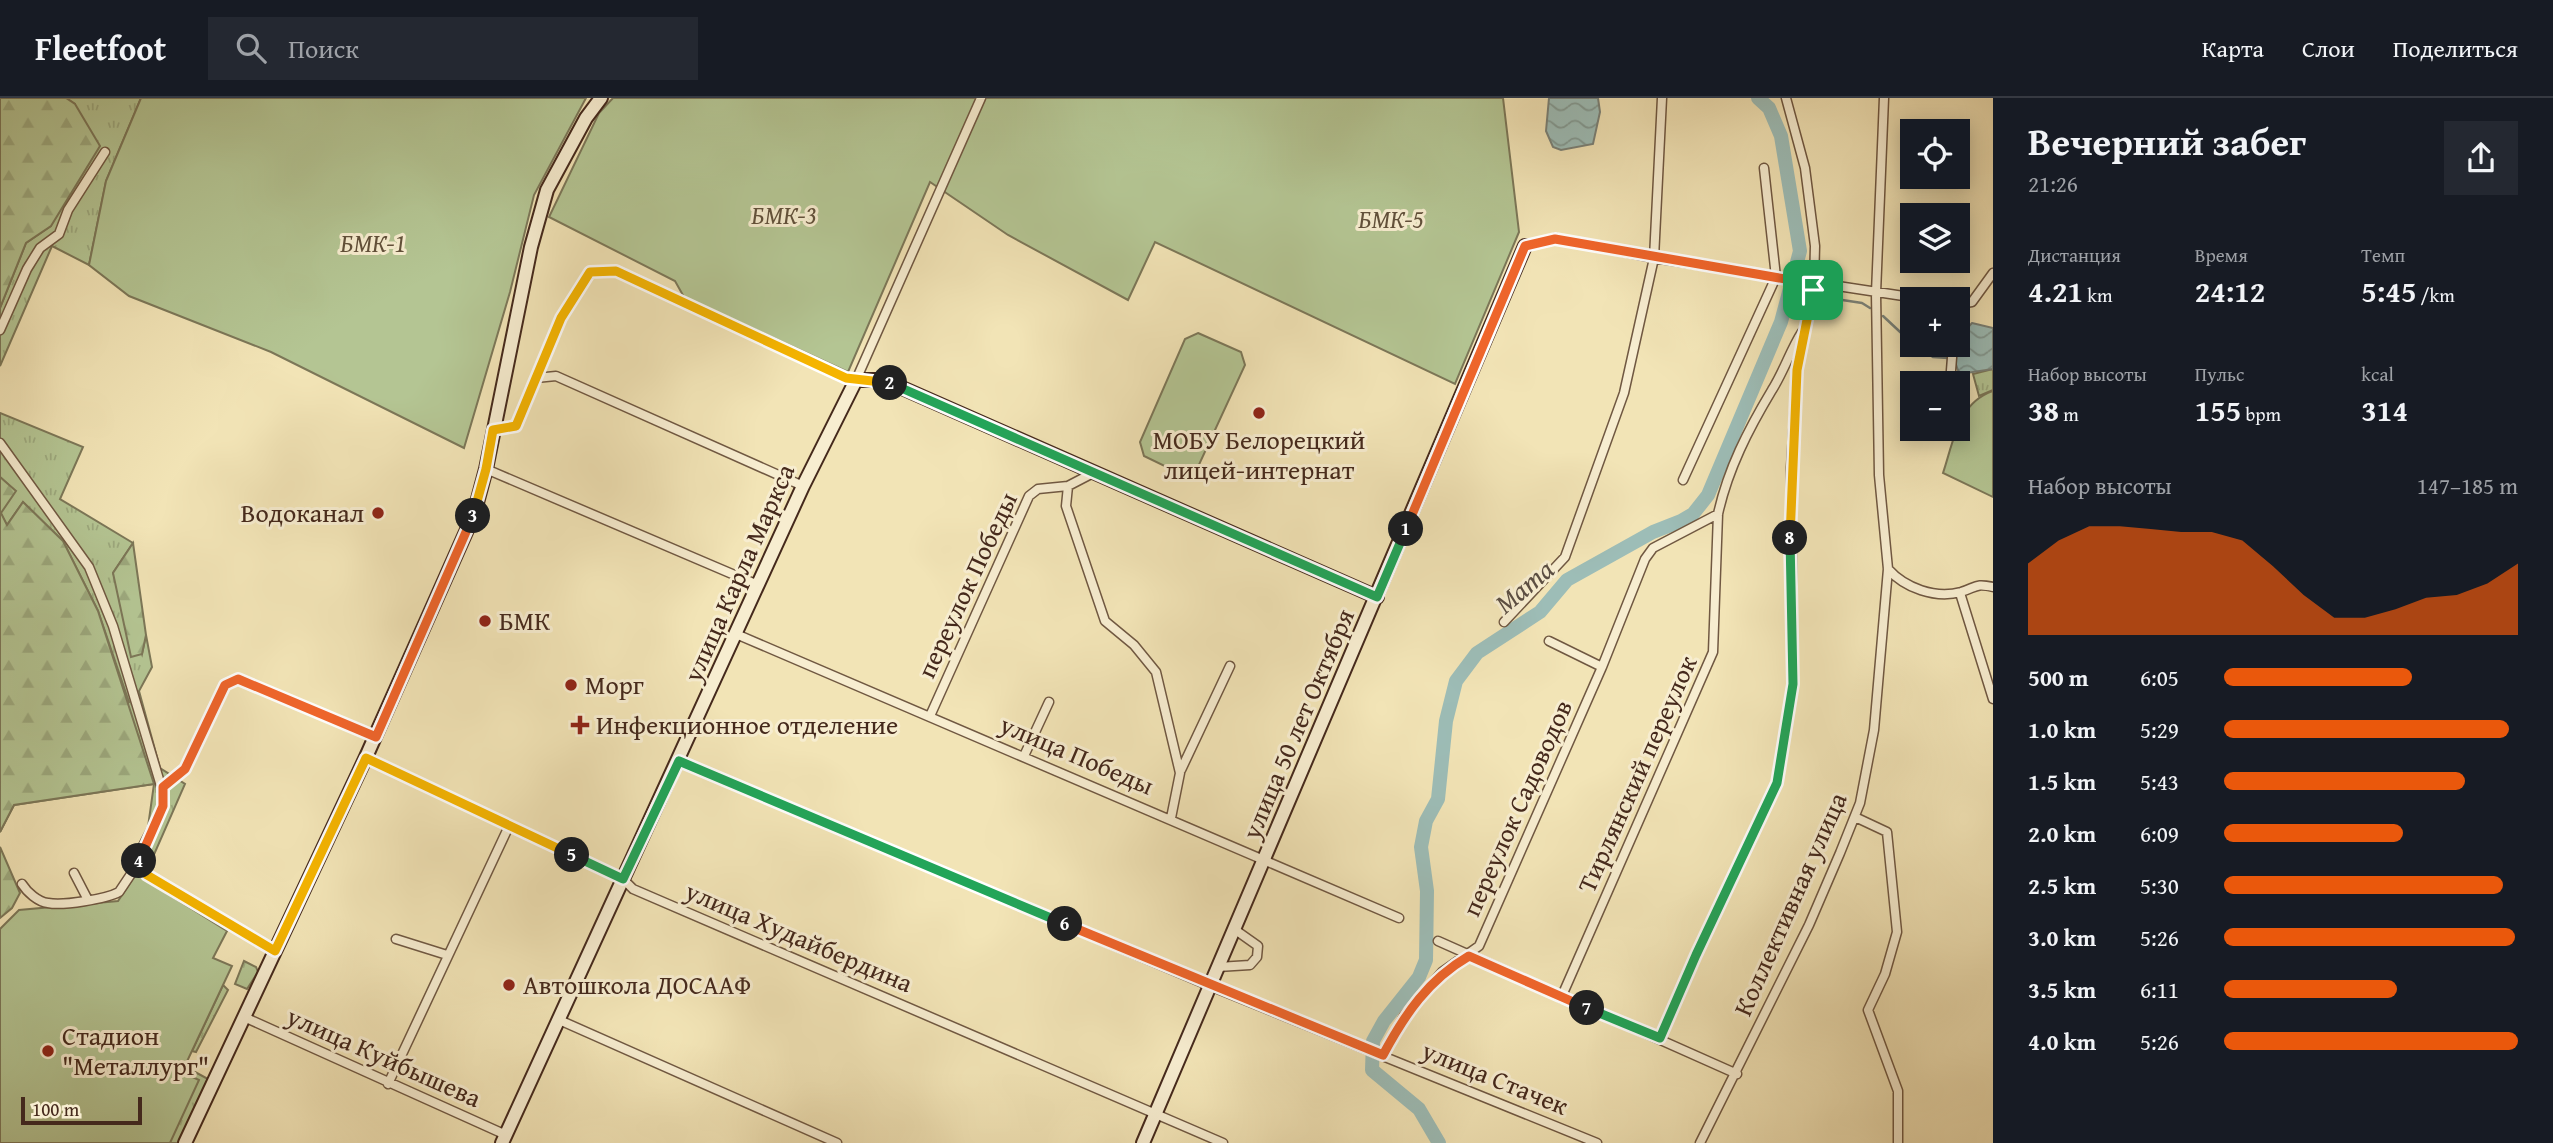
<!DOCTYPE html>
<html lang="ru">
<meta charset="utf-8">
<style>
:root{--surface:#171b24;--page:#242831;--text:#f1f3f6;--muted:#9ea1a6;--line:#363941;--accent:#ea580c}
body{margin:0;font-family:"Gentium Book Plus",serif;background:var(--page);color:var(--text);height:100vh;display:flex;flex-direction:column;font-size:26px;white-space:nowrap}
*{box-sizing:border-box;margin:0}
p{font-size:23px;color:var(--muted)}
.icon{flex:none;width:38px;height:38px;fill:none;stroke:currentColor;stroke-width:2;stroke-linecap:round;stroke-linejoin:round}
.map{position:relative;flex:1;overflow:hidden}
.drawer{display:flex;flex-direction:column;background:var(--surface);width:560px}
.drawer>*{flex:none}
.controls{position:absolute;left:1900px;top:21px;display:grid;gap:14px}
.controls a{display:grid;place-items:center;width:70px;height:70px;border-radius:0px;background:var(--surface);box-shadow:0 4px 18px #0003;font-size:35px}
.scale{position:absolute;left:21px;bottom:18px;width:121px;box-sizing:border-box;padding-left:7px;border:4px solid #45291c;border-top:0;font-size:19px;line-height:24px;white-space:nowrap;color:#45291c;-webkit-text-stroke:5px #f7edd0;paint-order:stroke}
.pin{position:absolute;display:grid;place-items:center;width:60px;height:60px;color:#fff;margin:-30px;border-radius:14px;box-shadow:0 4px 10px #0006}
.km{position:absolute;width:35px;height:35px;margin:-18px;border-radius:50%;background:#222;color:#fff;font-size:19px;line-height:35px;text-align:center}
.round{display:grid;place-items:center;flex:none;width:74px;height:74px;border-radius:0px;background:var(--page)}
.overview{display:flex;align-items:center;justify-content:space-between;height:119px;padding:0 35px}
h1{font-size:38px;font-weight:600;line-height:52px}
.stats{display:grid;grid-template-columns:repeat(3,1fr);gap:10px;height:119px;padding:7px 35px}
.stats div{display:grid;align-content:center}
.stats b{font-size:30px;font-weight:600}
.stats small{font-size:19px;font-weight:400}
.stats p{font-size:19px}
.chart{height:196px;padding:14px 35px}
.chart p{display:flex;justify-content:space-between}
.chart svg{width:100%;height:126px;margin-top:7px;fill:var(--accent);opacity:.7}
ul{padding:0 35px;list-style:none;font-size:23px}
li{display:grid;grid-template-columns:112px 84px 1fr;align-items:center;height:52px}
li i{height:18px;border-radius:9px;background:var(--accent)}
header{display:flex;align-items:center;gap:42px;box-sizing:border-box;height:98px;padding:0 35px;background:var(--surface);border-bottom:2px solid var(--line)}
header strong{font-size:33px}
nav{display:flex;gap:38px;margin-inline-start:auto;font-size:24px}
.search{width:490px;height:63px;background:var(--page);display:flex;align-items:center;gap:18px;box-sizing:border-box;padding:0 24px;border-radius:0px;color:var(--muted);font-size:26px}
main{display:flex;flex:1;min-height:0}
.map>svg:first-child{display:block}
</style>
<header>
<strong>Fleetfoot</strong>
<div class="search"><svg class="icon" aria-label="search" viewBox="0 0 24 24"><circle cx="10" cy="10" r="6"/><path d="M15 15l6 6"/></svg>Поиск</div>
<nav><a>Карта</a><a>Слои</a><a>Поделиться</a></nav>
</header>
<main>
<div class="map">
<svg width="1993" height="1045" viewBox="0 0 1993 1045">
<defs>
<pattern id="grass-tufts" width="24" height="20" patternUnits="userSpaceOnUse" patternTransform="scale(1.75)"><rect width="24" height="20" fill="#b4c593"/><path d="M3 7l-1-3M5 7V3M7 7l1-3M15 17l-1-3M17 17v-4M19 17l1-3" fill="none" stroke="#9ca97e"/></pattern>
<pattern id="forest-firs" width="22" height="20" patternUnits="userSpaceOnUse" patternTransform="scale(1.75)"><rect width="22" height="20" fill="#b4c593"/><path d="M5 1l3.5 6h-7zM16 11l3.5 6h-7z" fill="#9ca97e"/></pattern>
<pattern id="water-waves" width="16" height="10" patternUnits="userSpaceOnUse" patternTransform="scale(1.75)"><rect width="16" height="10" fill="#9dbdb7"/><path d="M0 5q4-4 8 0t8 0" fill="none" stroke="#829a94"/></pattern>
</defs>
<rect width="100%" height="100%" fill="#f2e4b6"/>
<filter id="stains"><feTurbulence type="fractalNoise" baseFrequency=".00286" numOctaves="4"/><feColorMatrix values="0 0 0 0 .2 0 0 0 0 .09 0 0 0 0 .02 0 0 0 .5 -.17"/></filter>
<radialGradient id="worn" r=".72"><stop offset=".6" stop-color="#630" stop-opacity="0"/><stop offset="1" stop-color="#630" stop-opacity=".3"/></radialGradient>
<path fill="url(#grass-tufts)" stroke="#7c7758" stroke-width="2" d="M66,0H141L106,83L89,167L52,148L0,268V210L26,145L51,128L75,6Z
M1993,271V292L1979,298L1973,276Z
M0,315L83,349L60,401L133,445L113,475L142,556L146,537L152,569L139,593L160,670L185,686L149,768L133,757L148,729L154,686L14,707L0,734V697L129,604L98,513L63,443L23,404L7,427L0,415L15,393L0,379Z
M244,863L256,869L258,874L247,891L235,886Z
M223,887L228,892L196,954L192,953Z
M195,974L208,981L178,1045H150Z"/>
<path fill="url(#forest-firs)" stroke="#7c7758" stroke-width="2" d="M0,0H66L75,6L100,48L51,128L26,145L0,210Z
M0,379L16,393L1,415L7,427L23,404L63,443L98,513L154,686L14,707L0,734Z
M133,445L146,537L142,556L131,559L113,475Z
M0,749L20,795L12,810L0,820Z"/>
<path fill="#b4c593" stroke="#7c7758" stroke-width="2" d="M141,0H586L534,97L510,194L464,350L271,254L129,198L89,167L106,83Z
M613,0H1503L1519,134L1455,286L1155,144L1128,202L1008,137L930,84L848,274L684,199L675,183L549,119L599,15Z
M1198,235L1241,254L1245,267L1197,371L1183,377L1144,358L1140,344L1185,241Z
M1993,293V399L1943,375C1954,342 1958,305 1993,293Z
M136,776L227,833L213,860L232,868L182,974L199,982L170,1045H0V831L19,812L118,803Z"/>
<path fill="url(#water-waves)" stroke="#7a8279" stroke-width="2" d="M1549,0H1598L1600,14L1593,46L1561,52L1553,49L1546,33Z
M1972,225L1993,230V271L1960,276C1949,258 1958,239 1972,225Z"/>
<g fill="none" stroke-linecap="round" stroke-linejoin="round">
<path stroke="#7a8279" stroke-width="2.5" d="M1790,194L1862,205L1870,210
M1883,218L1913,246
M1914,247L1933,259L1948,260"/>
<path stroke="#9dbdb7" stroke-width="14" d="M1439,1045L1419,1011L1372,972L1373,943L1384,923L1419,879L1426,862L1427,793L1421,749L1426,723L1438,701L1446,623L1456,583L1477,555L1540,514L1567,482L1653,434L1681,423L1693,416L1708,397L1781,224L1800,153L1781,38L1769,10L1758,0"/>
<defs>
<path id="street" d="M1525,148L1555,140L1654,160L1923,201
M1958,206L1972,204L1993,175
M1958,216L1961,206
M0,232L27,171L40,150L59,136L68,112L105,54
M536,280L556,278L803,388
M1950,285L1953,247
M493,332L516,328L561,220L590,175L616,173L846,280L856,282L981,0
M0,345L89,469L113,528L164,698C162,719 138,751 139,762C140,767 144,773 147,777L275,853
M486,371L758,487
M1683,382L1776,179L1764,70
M1068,388L1066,408L1105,523L1134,547L1156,574L1180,675L1171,720
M1888,471C1905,490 1935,501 1961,494C1977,489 1975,485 1993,489
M1960,495L1993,601
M1504,524L1565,459L1624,295L1654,160L1662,0
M736,536L1399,820
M1549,543L1602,569
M930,618L1029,398L1038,391L1068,388L1093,375
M1024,658L1049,604
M366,659L623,781L633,791L1223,1045
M679,663L1210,888L1597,1045
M1181,672L1230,568
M163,689L185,671L225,587L238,581L376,639
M1855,719L1887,734L1897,834L1885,876L1868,912L1898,993V1045
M74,775L88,802
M22,786C27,794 38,804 48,805C63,808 106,801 119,794L139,764
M396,841L447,857
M1438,843L1737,976
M1218,869L1250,867L1257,859L1258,848L1234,831
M1561,900L1713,554L1718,416C1728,371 1748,332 1772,292C1784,273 1790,253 1802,234
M244,919L506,1037
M557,921L837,1045
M1660,940L1696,857L1777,685L1793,586L1791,370L1797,272L1814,186L1815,148L1805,70L1786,0
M1383,957L1404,918L1442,874L1479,848L1602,569L1645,461L1653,450L1718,416
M388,986L509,728
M1700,1045L1809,827L1840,755L1860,705L1874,632L1888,471L1879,377L1876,195L1884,0"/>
<path id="secondary" d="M185,1045L366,659L474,416L486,371L531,149L547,92L586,20L601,0
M502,1045L803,388L856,282H884L1377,499
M1143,1045L1525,148"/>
</defs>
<use href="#street" stroke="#705842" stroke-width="11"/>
<use href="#secondary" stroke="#45291c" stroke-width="16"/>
<use href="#street" stroke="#f7edd0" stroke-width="8"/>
<use href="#secondary" stroke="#f7edd0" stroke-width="12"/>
</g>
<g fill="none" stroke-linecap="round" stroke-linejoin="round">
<defs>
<path id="split-1" d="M1406,431L1525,148L1555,141L1814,186L1813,192"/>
<path id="split-2" d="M890,285L1377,499L1406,431"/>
<path id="split-3" d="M473,418L486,371L493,332L516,328L561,220L590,174L616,173L846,280L890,285"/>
<path id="split-4" d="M139,763L163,708V689L185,671L225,587L238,581L376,639L473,418"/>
<path id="split-5" d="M139,763L147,777L275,853L366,660L572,757"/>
<path id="split-6" d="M572,757L623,781L679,663L1065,826"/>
<path id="split-7" d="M1065,826L1383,957C1405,916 1428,882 1469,858L1587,910"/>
<path id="split-8" d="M1587,910L1660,940L1696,857L1777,685L1793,586L1790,440"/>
<path id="split-9" d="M1790,440L1797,272L1813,192"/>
</defs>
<use href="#split-1" stroke="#fff" stroke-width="14"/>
<use href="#split-2" stroke="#fff" stroke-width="14"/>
<use href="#split-3" stroke="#fff" stroke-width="14"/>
<use href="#split-4" stroke="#fff" stroke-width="14"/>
<use href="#split-5" stroke="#fff" stroke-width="14"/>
<use href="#split-6" stroke="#fff" stroke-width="14"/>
<use href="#split-7" stroke="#fff" stroke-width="14"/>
<use href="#split-8" stroke="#fff" stroke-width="14"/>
<use href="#split-9" stroke="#fff" stroke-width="14"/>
<use href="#split-1" stroke="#f0652b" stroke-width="9"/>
<use href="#split-2" stroke="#22a559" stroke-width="9"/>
<use href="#split-3" stroke="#f5b400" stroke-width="9"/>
<use href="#split-4" stroke="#f0652b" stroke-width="9"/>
<use href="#split-5" stroke="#f5b400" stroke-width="9"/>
<use href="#split-6" stroke="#22a559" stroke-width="9"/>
<use href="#split-7" stroke="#f0652b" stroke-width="9"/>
<use href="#split-8" stroke="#22a559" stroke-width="9"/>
<use href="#split-9" stroke="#f5b400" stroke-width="9"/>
</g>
<g fill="#8f2418" stroke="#f7edd0" stroke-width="2.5">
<circle cx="1259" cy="315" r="7"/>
<circle cx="378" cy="415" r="7"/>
<circle cx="485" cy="523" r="7"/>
<circle cx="571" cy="587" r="7"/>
<path d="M576.5 616.5h7v7h7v7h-7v7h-7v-7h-7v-7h7z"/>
<circle cx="509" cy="887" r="7"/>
<circle cx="48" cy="953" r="7"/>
</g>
<g text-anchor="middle" stroke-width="6" stroke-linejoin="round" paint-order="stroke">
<g font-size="26" font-style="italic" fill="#61503a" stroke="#f7edd0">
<text x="784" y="126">БМК-3</text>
<text x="1391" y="130">БМК-5</text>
<text x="373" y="154">БМК-1</text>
</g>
<g font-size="26" fill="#45291c" stroke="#f7edd0" text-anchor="start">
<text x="1259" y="351" text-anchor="middle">МОБУ Белорецкий<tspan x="1259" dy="30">лицей-интернат</tspan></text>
<text x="364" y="424" text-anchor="end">Водоканал</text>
<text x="499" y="532">БМК</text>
<text x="585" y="596">Морг</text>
<text x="596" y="636">Инфекционное отделение</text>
<text x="523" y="896">Автошкола ДОСААФ</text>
<text x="62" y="947">Стадион<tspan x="62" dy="30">"Металлург"</tspan></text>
</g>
<g font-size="26" fill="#45291c" stroke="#f7edd0">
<text transform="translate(739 475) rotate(-66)" y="9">улица Карла Маркса</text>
<text transform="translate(967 487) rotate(-65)" y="9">переулок Победы</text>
<text transform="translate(1298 626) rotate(-67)" y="9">улица 50 лет Октября</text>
<text transform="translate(1077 657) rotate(23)" y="9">улица Победы</text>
<text transform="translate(1637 676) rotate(-66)" y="9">Тирлянский переулок</text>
<text transform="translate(1517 710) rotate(-66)" y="9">переулок Садоводов</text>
<text transform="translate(1790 806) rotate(-66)" y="9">Коллективная улица</text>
<text transform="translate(799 839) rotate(23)" y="9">улица Худайбердина</text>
<text transform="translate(384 959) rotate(24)" y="9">улица Куйбышева</text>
<text transform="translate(1495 980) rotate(22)" y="9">улица Стачек</text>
</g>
<g font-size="28" font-style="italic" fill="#5b4e43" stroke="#f7edd0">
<text transform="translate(1524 488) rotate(-40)" y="10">Мата</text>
</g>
</g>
<rect width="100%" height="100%" filter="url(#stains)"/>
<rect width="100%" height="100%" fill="url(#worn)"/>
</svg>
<div class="controls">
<a><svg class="icon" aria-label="locate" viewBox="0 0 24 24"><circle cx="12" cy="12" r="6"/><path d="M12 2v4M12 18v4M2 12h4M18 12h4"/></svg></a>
<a><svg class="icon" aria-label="layers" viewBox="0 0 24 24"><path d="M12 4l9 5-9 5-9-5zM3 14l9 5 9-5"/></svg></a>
<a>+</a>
<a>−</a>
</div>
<div class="scale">100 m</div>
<div class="pin" style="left:1813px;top:192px;background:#1e9e55"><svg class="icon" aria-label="arrive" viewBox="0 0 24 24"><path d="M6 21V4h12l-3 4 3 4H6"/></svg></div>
<b class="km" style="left:1406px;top:431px">1</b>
<b class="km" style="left:890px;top:285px">2</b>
<b class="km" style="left:473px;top:418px">3</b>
<b class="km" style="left:139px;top:763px">4</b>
<b class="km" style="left:572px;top:757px">5</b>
<b class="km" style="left:1065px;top:826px">6</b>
<b class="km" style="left:1587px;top:910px">7</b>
<b class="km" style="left:1790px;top:440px">8</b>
</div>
<section class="drawer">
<div class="overview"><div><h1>Вечерний забег</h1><p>21:26</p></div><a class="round"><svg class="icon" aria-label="share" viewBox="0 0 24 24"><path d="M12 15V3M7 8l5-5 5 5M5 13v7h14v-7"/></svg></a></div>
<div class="stats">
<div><p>Дистанция</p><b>4.21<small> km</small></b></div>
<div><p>Время</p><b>24:12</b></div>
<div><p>Темп</p><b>5:45<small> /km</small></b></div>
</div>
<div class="stats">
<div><p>Набор высоты</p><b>38<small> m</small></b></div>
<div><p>Пульс</p><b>155<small> bpm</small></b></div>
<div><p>kcal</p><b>314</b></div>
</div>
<div class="chart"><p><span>Набор высоты</span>147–185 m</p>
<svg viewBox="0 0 160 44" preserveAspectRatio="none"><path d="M0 44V19L10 11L20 6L30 6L40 7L50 8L60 8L70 11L80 20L90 30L100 38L110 38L120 35L130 31L140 30L150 26L160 19V44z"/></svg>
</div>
<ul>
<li><b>500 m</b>6:05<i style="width:64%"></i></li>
<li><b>1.0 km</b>5:29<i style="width:97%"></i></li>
<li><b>1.5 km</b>5:43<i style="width:82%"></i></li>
<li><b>2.0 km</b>6:09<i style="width:61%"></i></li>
<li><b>2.5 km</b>5:30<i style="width:95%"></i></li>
<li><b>3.0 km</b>5:26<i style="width:99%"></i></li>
<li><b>3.5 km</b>6:11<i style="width:59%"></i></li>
<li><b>4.0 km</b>5:26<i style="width:100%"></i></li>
</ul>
</section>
</main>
